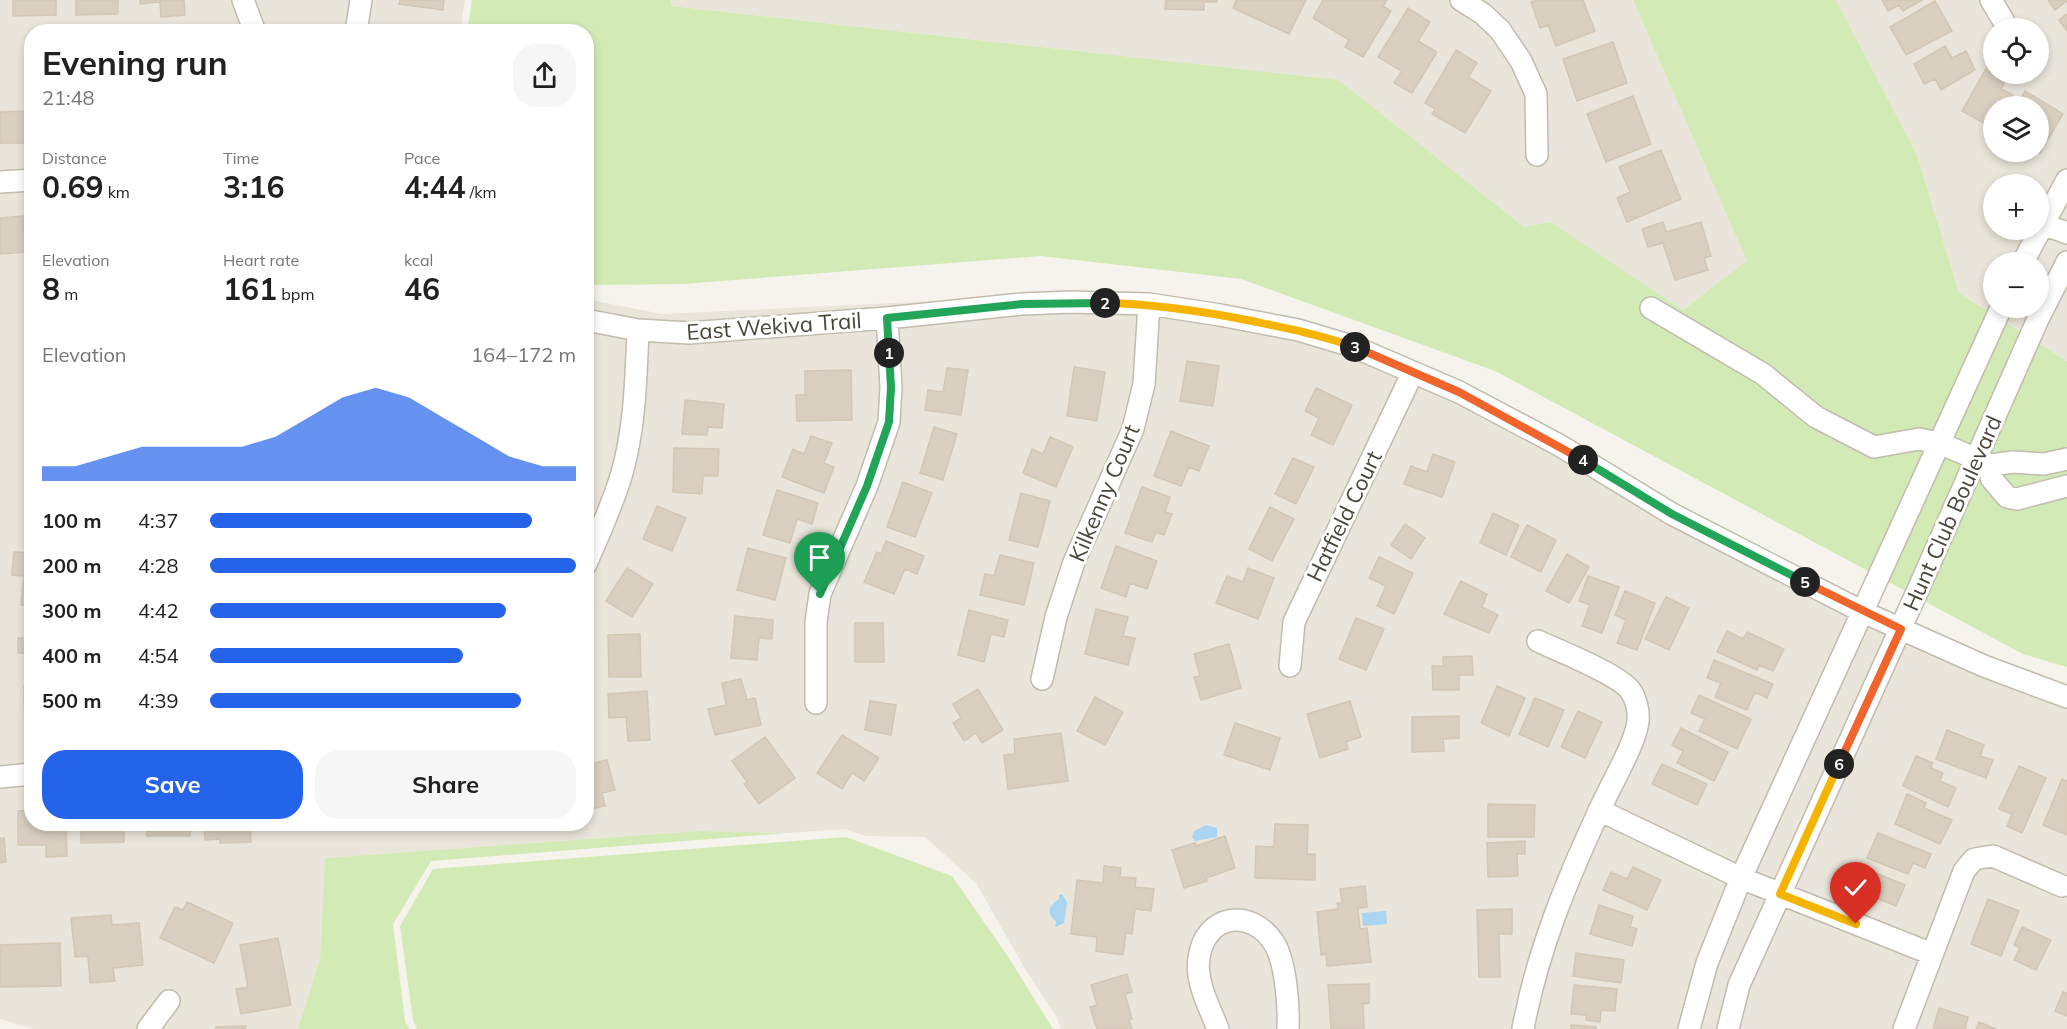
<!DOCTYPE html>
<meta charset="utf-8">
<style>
:root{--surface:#fff;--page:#f6f6f6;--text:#202124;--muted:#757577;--accent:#2563eb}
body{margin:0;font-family:Mulish,sans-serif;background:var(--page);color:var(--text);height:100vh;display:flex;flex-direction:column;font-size:22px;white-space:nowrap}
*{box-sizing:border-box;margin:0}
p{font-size:20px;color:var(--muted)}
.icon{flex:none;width:33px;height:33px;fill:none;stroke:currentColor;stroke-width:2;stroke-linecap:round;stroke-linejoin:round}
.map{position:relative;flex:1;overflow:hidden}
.details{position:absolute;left:24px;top:24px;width:570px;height:807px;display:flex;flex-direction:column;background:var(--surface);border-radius:24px;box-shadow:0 3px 9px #0003}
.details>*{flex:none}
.controls{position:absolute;left:1983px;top:18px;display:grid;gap:12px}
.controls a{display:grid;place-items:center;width:66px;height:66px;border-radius:50%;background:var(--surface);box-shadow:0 3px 9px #0003;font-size:30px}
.pin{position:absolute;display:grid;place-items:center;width:51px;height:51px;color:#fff;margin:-62px -26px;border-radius:50% 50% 50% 0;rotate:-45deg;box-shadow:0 0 6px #0007}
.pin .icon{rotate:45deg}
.km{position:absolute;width:30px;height:30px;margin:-15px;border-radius:50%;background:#222;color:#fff;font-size:16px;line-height:30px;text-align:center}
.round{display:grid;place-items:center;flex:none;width:63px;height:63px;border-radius:24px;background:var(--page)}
.headline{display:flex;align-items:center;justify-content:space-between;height:102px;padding:0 18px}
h1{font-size:33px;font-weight:700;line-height:45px}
.stats{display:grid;grid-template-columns:repeat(3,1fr);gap:9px;height:102px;padding:6px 18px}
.stats div{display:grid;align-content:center}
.stats b{font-size:30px;font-weight:700}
.stats small{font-size:16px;font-weight:400}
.stats p{font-size:16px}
.chart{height:168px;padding:12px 18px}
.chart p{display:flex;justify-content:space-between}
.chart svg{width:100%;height:108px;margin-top:6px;fill:var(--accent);opacity:.7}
.button{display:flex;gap:12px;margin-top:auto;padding:12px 18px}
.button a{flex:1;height:69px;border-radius:24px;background:var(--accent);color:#fff;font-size:24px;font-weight:700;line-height:69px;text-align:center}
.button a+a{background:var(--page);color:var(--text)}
ul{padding:0 18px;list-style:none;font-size:20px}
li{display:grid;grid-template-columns:96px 72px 1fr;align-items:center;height:45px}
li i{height:15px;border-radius:8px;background:var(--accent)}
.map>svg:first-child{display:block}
</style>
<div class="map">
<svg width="2067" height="1029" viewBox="0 0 2067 1029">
<rect width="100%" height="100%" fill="#f6f3ec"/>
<path fill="#eae5da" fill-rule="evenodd" d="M0,0H234L245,31L32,32L31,170L0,172Z
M253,0H352L347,32L264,31Z
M370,0H465L460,31L364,32Z
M671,0H1633L1748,262L1683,310L1551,222L1524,227L1339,80L672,6Z
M1836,0H2067V361L1959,293L1917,155ZM1994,28H2038V74H1994ZM1994,106H2038V152H1994ZM1994,184H2038V230H1994ZM1994,262H2038V308H1994Z
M31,190V764L0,767V192Z
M586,299L662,314L979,299L886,308L689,323L639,320L587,310Z
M1072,312L1140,313L1135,382L1125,425L1066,558L1048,614L1031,686L1048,690L1064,620L1082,566L1141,431L1152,384L1157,315L1296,340L1350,356L1401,377L1286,617L1281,674L1298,676L1302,625L1417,384L1455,401L1555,454L1669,523L1851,617L1737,866L1612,805L1640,745L1647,724L1645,698L1636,683L1623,671L1534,628L1527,646L1615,689L1624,697L1629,706L1630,719L1625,736L1594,798L1539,930L1522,990L1515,1029H1297L1293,973L1290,956L1283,941L1274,927L1259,916L1233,910L1221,912L1207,920L1200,928L1190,959L1193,988L1208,1029H1061L1057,1018L1024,967L976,883L925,837L866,836L845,829L787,833L700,831L325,858L320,959L298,1029H159L181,1000L168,987L136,1029H33L0,1019V787L31,784L32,824H586L587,588L616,519L630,476L637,443L643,394L646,341L689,343L879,328L882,387L880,420L859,482L812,590L807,620V713H824V623L829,597L875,491L897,425L900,386L896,327L1022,314Z
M587,330L629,338L626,392L620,439L614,469L587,541Z
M1867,625L1889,634L1776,882L1753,873Z
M1905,641L2067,707V878L1977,849L1973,845L1970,850L1964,851L1965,856L1927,942L1793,888Z
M1603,823L1730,883L1680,1029H1532L1555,937Z
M1992,866L2067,899V1029H1914L1971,876L1978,868Z
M1746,890L1768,899L1719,1029H1698L1715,967Z
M1784,906L1920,960L1895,1029H1737L1747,988Z
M1234,930L1254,935L1268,950L1276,975L1279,1029H1227L1210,983L1207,969L1213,940L1225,932Z"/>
<path fill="#d2eab5" d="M472,0H671L672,6L1339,80L1524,227L1551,222L1683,310L1747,261L1633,0H1836L1917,155L1959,293L2067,361V667L2023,654L1495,371L1241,279L1041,256L683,284L594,285L587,283L586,32H467Z
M700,831L787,833L431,861L393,924L405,1021L409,1029H298L320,959L325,858Z
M846,837L952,876L1009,958L1053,1029H417L413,1020L400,926L433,869Z"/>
<path fill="#a9d4f2" d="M1206,825L1217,828V837L1195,841L1192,837L1194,831Z
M1062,894L1067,902L1064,923L1055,927L1056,921C1045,912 1049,906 1059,899V895Z
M1386,911L1387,924L1363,926L1362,913Z"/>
<path fill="#d8cfc1" stroke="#d3c7b4" stroke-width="1.5" d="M13,0H56V15L13,16Z
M76,0H118V14L76,15Z
M140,0H184L185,15L161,17L160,2L140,4Z
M400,0H444L443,10L399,4Z
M1166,0H1217V2H1204V10L1165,9Z
M1236,0H1306L1289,34L1233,8Z
M1323,0H1387L1383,6L1391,11L1363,57L1345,47L1349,40L1313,18Z
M1537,0H1583L1595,31L1556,46L1548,25L1540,28L1531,2Z
M1882,0H1922L1903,11L1899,5L1888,11Z
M2048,0H2067V1L2055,10Z
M1935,1L1952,31L1906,55L1890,27Z
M1408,8L1430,22L1418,41L1437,52L1412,93L1394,83L1402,71L1378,57Z
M2067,14V31L2059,20Z
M393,25L439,29V32H393Z
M1613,42L1627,83L1577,101L1563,59Z
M1945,46L1952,58L1966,51L1975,70L1941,90L1935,79L1924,84L1914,64Z
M1456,50L1477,63L1468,77L1491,91L1465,133L1432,114L1435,109L1425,103Z
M1987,67L1994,70V74H1999L2007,78L2001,89L2013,95L2006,106H1994V129L1962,111Z
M2025,91L2063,114L2040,153L2038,152V106H2016Z
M1633,96L1651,144L1606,162L1587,114Z
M32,111V143H0V112Z
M1661,150L1681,199L1627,222L1617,198L1630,192L1619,167Z
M23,216L26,252L0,254V218Z
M1663,222L1666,232L1701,222L1711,256L1704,258L1708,270L1675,280L1663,243L1648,247L1642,229Z
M1187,361L1219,366L1213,406L1180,401Z
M1074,367L1105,372L1097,421L1067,416Z
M947,368L968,370L961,415L925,410L928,390L943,392Z
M851,370L852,420L797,421L796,395H805V371Z
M586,371L593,372L589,396H586Z
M1316,388L1352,405L1333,445L1311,435L1319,418L1305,411Z
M685,400L724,404L722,428L708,427L707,435L682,434Z
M934,427L957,434L943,480L920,473Z
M1171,431L1209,446L1199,471L1189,467L1181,486L1154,476Z
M811,436L832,443L824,463L834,467L824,493L782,477L793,449L804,454Z
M1050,437L1073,447L1056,487L1023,473L1032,449L1043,454Z
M674,448L719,449L718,476H703L702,494L673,492Z
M1433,454L1455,462L1442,497L1404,484L1411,466L1427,472Z
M1293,458L1314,467L1296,504L1275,494Z
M903,482L932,493L915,537L887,527Z
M1142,487L1170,497L1165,512L1172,514L1164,535L1156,532L1152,542L1125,533Z
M777,490L818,503L812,524L797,519L790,543L763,535Z
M1021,493L1050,501L1038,547L1009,540Z
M657,506L686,518L672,551L643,539Z
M1270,507L1294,519L1272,561L1249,549Z
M1493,513L1519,525L1506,555L1480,543Z
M1405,524L1425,538L1411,559L1391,545Z
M1527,525L1556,540L1541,572L1511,557Z
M886,541L924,556L917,574L905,569L894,594L864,582L877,552L881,554Z
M1116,546L1157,561L1147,589L1130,583L1126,597L1101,588Z
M748,548L786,558L775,600L737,590Z
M14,552L32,553V606L21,605L24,576L12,575Z
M1567,554L1589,567L1569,603L1546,591Z
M1000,555L1034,563L1024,605L980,595L985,574L994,576Z
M1379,557L1413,573L1394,614L1377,606L1386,586L1369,578Z
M627,568L653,584L632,617L606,601Z
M1248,568L1274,578L1258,619L1216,603L1227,576L1243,582Z
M1588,576L1619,587L1602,633L1582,626L1590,605L1579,601Z
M1461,581L1487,594L1482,607L1498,615L1489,633L1444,614Z
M1625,591L1655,603L1637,650L1617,643L1626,620L1615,615Z
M1666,597L1689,608L1669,650L1645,639Z
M1096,609L1128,617L1123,636L1135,638L1128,665L1085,654Z
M969,610L1008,620L1004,637L991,634L984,662L958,655Z
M735,616L773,620L772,639L759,638L757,660L731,658Z
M1356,618L1384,629L1366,670L1339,659Z
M855,623H883L884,662H855Z
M30,626L32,653H18V638H31Z
M1727,631L1743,639L1747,632L1784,649L1773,671L1759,665L1757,670L1717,652Z
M640,634L641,677H609L608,635Z
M1229,644L1241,688L1201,700L1194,677L1200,676L1194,654Z
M1472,656L1473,675H1459V690H1433L1432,666H1443V657Z
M1714,660L1773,684L1767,698L1755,692L1747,710L1715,697L1721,683L1707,678Z
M741,679L747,700L755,698L761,725L715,735L708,709L726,705L722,683Z
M1497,686L1525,698L1509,736L1481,723Z
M24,687H32V735H25Z
M978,689L1003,730L982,743L976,733L964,741L953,723L961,718L953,704Z
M647,691L650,740L628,741L626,717L609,718L608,694Z
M1699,695L1751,719L1737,749L1699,731L1705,719L1691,713Z
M1095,697L1123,712L1105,745L1077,731Z
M1535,698L1564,710L1548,747L1519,734Z
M870,701L896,705L891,735L865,730Z
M1350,701L1361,737L1346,742L1348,749L1320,758L1307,714Z
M1578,711L1602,722L1585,758L1561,747Z
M1459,716V738L1443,739L1444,751L1412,752V717Z
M1235,723L1280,738L1270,770L1224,755Z
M1681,728L1728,752L1714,781L1677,763L1683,751L1672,745Z
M1947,730L1984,745L1980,756L1993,760L1986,778L1936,759Z
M1061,733L1068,781L1008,789L1004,755L1015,754L1014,739Z
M842,735L879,758L864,781L852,773L842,789L817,773Z
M765,737L795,778L759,804L744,784L747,782L732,761Z
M1916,756L1933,763L1931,768L1943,773L1940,781L1956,788L1948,807L1903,786Z
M607,760L615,790L602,793L605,806L586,810V765Z
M1662,764L1707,784L1697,805L1652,784Z
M2019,766L2046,778L2022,833L2007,826L2012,814L1999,809Z
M2062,779L2067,781V835L2043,825Z
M1907,794L1926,803L1924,808L1952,820L1940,844L1895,824Z
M1488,804L1535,805L1534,837H1488Z
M32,810V824H66L67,856L46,857V845H18V811Z
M81,824H124V842L81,843Z
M147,824H190V836H147Z
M204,824H250L251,842L220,843V839L205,840Z
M279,824H309V827L279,828Z
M1275,824L1308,825L1307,854H1315V880L1255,878L1256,846L1274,847Z
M1878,833L1931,854L1925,868L1913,863L1908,874L1867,858Z
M1225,836L1235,868L1206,878L1207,881L1184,888L1172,850L1195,843L1196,846Z
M0,838H4L6,862L0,863Z
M1525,841V854H1517L1518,876L1488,877L1487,843Z
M1856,865L1905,885L1896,906L1847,886Z
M1104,866L1121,868L1120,877L1136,878L1135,887L1154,889L1151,911L1135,909L1132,934L1126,933L1123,955L1096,951L1097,937L1071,934L1077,880L1103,883Z
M1633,867L1661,880L1647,910L1603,890L1611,872L1627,879Z
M1365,886L1367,907L1358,908L1360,929L1367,928L1371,962L1327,966L1326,954L1321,955L1317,912L1338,909L1337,903H1342L1340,889Z
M1988,899L2019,911L2001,956L1971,944Z
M187,902L233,923L214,963L160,938L175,907L183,910Z
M1599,905L1633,916L1630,927L1637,929L1632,946L1590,934Z
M1512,909V934H1499L1500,977H1479L1477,910Z
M111,915L112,925L139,923L143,965L113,968L115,981L90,983L88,956L75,957L71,918Z
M2022,927L2051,940L2036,970L2014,960L2020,948L2014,945Z
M278,938L291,1005L241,1014L236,989L248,987L240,945Z
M60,943L61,986L0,987V945Z
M1576,953L1624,960L1621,983L1573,976Z
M1127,974L1132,992L1125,994L1132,1019L1129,1020L1132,1029H1097L1090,1007L1097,1005L1091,985Z
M1369,984V1003L1363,1004L1364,1029H1331L1328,985Z
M1574,985L1617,989L1615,1011L1601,1010L1600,1022L1586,1020V1015L1571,1014Z
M2063,992L2067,993V1016L2055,1011Z
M1939,1008L1968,1017L1965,1029H1933Z
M1979,1022L1996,1029H1976Z
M1571,1025L1596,1027V1029H1571Z
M246,1026V1029H216V1027Z"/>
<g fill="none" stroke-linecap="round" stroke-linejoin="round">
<defs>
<path id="minor" d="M243,0L255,32
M1461,0L1483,14L1500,30L1521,61L1536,94L1537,155
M1991,0L2003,20
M356,32L361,0
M0,182L32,180
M2043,224L2067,233
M2023,262L2067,180
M1651,308L1763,374L1816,417L1874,447L1919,439L1939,443L1991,465
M586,320L638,330L689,333L887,318L1022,304L1071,302L1149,304L1220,315L1298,330L1352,346L1459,392L1559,445L1672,514L1863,612L1984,666L2067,697
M2067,459L2044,464L2013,462L1991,465V478L2007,497L2017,499L2067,486
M586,564C599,534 613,504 622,473C635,427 636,378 638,330
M1290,666L1294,622L1413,372
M1042,679L1056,617L1074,562L1133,429L1144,384L1149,304
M816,703V622L820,594L867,486L889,422L891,387L887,318
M0,777L32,774
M1599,810L1741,878L1932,954
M148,1029L169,1001
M1218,1029C1210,1008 1195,982 1199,958C1205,914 1251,907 1274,943C1286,962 1289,1007 1288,1029
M1523,1029C1537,952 1567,880 1600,809C1610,786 1636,743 1638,721C1639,711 1636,698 1630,690C1618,674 1559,651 1538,641
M1689,1029L1707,963L1741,878L2001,308
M1728,1029L1739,985L1917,592L2038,319L2067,262
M1904,1029L1964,871L1974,859L1993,856L2062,886"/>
</defs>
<use href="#minor" stroke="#c2bbae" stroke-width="24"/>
<use href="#minor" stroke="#fff" stroke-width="21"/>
</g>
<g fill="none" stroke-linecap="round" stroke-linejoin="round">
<defs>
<path id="split-1" d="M820,594L867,486L889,422L891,387L889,353"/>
<path id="split-2" d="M889,353L887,318L1022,304L1105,303"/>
<path id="split-3" d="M1105,303C1155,304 1202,311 1252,321C1286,328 1321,335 1355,347"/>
<path id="split-4" d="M1355,347L1459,392L1583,460"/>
<path id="split-5" d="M1583,460L1672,514L1805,582"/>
<path id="split-6" d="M1805,582L1901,629L1839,764"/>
<path id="split-7" d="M1839,764L1780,894L1856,924"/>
</defs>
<use href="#split-1" stroke="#fff" stroke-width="12"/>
<use href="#split-2" stroke="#fff" stroke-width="12"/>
<use href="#split-3" stroke="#fff" stroke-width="12"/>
<use href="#split-4" stroke="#fff" stroke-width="12"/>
<use href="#split-5" stroke="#fff" stroke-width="12"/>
<use href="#split-6" stroke="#fff" stroke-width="12"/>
<use href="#split-7" stroke="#fff" stroke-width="12"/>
<use href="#split-1" stroke="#22a559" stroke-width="8"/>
<use href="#split-2" stroke="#22a559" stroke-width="8"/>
<use href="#split-3" stroke="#f5b400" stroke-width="8"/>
<use href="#split-4" stroke="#f0652b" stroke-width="8"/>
<use href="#split-5" stroke="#22a559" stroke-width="8"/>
<use href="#split-6" stroke="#f0652b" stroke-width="8"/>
<use href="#split-7" stroke="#f5b400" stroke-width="8"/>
</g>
<g text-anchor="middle" stroke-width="6" stroke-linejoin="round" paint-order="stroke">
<g font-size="22" fill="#4b4439" stroke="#fff">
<text transform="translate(774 326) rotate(-4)" y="8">East Wekiva Trail</text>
<text transform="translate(1104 493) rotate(-67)" y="8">Kilkenny Court</text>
<text transform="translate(1952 513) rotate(-66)" y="8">Hunt Club Boulevard</text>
<text transform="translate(1344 516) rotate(-64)" y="8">Hatfield Court</text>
</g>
</g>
</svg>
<div class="controls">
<a><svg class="icon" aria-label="locate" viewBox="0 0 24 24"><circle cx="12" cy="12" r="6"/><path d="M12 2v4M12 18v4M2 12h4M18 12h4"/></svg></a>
<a><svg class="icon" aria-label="layers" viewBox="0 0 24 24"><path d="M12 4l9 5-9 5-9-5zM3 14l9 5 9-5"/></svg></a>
<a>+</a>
<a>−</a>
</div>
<div class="pin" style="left:820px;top:594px;background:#1e9e55"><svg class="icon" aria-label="arrive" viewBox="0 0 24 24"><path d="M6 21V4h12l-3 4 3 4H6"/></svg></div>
<div class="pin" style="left:1856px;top:924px;background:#d93025"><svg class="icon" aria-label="check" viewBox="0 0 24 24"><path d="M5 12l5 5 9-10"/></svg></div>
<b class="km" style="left:889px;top:353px">1</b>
<b class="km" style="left:1105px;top:303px">2</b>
<b class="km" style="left:1355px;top:347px">3</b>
<b class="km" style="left:1583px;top:460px">4</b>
<b class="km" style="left:1805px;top:582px">5</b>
<b class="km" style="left:1839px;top:764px">6</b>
<section class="details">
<div class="headline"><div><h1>Evening run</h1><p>21:48</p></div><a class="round"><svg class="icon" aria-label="share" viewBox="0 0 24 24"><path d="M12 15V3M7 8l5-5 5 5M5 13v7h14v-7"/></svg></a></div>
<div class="stats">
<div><p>Distance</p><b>0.69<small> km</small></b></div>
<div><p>Time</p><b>3:16</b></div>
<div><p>Pace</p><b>4:44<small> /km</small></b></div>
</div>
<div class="stats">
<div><p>Elevation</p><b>8<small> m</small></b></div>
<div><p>Heart rate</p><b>161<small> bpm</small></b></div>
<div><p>kcal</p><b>46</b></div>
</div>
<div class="chart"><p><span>Elevation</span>164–172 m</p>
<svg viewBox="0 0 160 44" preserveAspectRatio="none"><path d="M0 44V38L10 38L20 34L30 30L40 30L50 30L60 30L70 26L80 18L90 10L100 6L110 10L120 18L130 26L140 34L150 38L160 38V44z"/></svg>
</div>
<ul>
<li><b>100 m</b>4:37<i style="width:88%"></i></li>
<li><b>200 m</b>4:28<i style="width:100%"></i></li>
<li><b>300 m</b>4:42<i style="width:81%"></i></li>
<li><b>400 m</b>4:54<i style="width:69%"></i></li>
<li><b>500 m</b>4:39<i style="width:85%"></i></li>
</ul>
<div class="button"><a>Save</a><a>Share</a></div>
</section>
</div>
